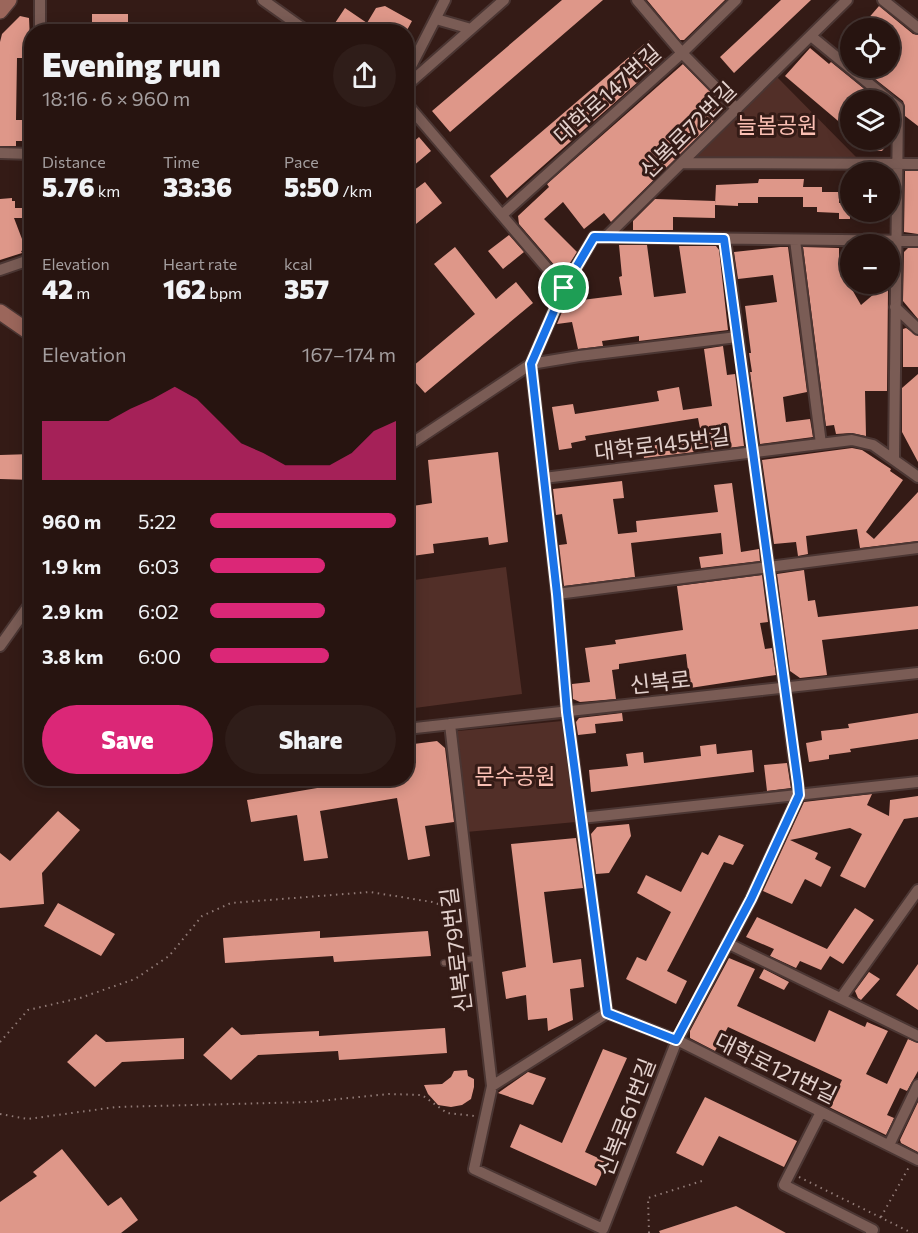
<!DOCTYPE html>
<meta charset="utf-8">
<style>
:root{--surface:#271410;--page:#2f1d19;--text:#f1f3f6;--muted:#a49e9f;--line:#433330;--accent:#db2777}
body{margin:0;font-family:Commissioner,"Noto Sans KR",sans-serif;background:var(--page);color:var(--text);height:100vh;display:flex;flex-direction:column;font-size:22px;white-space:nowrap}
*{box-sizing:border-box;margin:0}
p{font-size:20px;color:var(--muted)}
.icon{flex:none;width:33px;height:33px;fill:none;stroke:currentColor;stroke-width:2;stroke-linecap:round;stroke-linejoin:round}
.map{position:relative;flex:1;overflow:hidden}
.drawer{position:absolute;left:24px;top:24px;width:390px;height:762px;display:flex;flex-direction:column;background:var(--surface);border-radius:24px;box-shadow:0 3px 15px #0003,0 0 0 2px var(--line)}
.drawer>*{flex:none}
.controls{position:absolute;left:840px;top:18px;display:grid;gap:12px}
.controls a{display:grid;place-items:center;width:60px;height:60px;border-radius:50%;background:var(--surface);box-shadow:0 3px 15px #0003,0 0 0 2px var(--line);font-size:30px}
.pin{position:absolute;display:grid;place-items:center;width:51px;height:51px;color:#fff;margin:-26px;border:3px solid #fff;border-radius:50%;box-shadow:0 2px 6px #0007}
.round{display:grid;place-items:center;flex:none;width:63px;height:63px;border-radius:32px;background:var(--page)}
.headline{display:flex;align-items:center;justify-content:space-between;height:102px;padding:0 18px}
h1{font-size:33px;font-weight:800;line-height:45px}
.figures{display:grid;grid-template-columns:repeat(3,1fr);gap:9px;height:102px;padding:6px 18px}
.figures div{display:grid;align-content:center}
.figures b{font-size:26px;font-weight:800}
.figures small{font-size:16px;font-weight:400}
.figures p{font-size:16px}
.chart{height:168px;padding:12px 18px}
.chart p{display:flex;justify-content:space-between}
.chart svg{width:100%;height:108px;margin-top:6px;fill:var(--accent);opacity:.7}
.primary-button{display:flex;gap:12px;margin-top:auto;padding:12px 18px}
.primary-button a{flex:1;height:69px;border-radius:36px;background:var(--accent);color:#fff;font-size:24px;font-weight:800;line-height:69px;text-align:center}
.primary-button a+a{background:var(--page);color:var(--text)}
ul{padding:0 18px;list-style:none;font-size:20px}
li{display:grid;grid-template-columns:96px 72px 1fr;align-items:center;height:45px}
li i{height:15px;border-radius:8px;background:var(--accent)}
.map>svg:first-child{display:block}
</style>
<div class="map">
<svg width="918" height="1233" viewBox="0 0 918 1233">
<rect width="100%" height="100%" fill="#341b16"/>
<path fill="#522f28" d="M777,77L859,160L693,158Z
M506,567L522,694L407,709V581Z
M562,721L576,822L466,832L455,737L458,731Z"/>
<path fill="#de9789" d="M562,0H603L450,132L432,111Z
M647,0H725L684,40H680Z
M781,0H811L734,73L720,57Z
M385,6L412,21L406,32H329L345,8L367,23L376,8Z
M879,6L913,34L918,35V126L905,116V107L903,101L861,68H890V28H860Z
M92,14H128V32H92Z
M20,16L29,18L30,40H26V58H17L16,120H23V141H16V146H0V42L2,34Z
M649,40L665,58L507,198L490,176Z
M810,48L829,64L831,62L878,100H850V131L785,76Z
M683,64L725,107V110L611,222L604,213L584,229L563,202L544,219L577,252L568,266L556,267L519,224L518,216L549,187L547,184Z
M419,137L431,151L406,172V148Z
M855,140H890V141L882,151H868Z
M905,171H918V234L904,232Z
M759,179H804L803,187H822V192H839V203H850V219H839V213L817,212V207H803V197H758V203H738V206L715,205L716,185L758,183Z
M425,182L442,203L406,232V196Z
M12,198V201H15V208H24V218H14L22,239L27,238L30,248L21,251L22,253L0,260V199Z
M655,199L715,201V218L673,217V230H633V221Z
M509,235L524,252L503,269L488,251Z
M619,245H647L654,297L686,293L679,246H716L719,250L728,330L639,341V336L602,341L603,346L578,349L572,322L557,324L566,302L622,295L619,277L622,276Z
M455,247L496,299L516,282L533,303L425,393L406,372L475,314L434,264Z
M780,247H788L807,392L783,397L786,422L810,419L813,437L760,444L750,372H752L749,353H751L745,306L777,302L773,275L738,279L734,252Z
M803,247L839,248V267L861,305L874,294V289H888L887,391H865L866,436L851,433L836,434L834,425L826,426Z
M908,248H918V319L903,301L904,252Z
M906,328L918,336V367H903V329Z
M723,346L727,375L735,374L744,446L644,458L642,447L702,439L698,418L585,436L586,440L571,443L572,448L559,450L552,407L573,404L575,414L659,401L657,391L679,387L683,410L712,406L704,349Z
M918,374V462L902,432V388Z
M852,448L862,450L891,469L890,471L903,480L866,532L874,539L918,492V541L860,548L857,529L806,536L808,554L798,556L796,542L774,544L762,460Z
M498,452L508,542L489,545L488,537L433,544L434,553L412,556V547L406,548V507L432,503L428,460Z
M32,454V480L0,479V455Z
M622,481L624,498L613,499L618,534L637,532L636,521L718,512L714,485L732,483L741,552L759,549L760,561L701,568L699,557L723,554L721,533L631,543L635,577L564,586L559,545L567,544L562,514L556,515L553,489Z
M804,570L808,601L815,600L818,617L918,606V629L822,640L827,675L800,678L790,671L777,574Z
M762,575L768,622L760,623L765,649L772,648L776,675L690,688L686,654L619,664V669L612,670L616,699L580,702L573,699L572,684L590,682L585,648L616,644L615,640L683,630L677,586Z
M622,713L623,721L595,724L596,733L578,735L576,722L579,718Z
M918,713V739L850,749L851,752L829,755V759L809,762L806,743L822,740L821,731L849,728L848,724Z
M437,741L445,748L454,822L425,826L430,856L408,860L397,798L320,811L328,858L304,861L297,815L251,822L247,800L376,778H406V745Z
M716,744L717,754L752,750L754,772L591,792L589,770L628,766L626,754L643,752L644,763L701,756L700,746Z
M787,763L791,788L767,791L764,765Z
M872,794L867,805L889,816L890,800L918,796V817L904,819L865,888L840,876L862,834L850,828L790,840L818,853L815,859L831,867L821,887L805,879L792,904L763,891L804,802Z
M58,811L80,830L42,873L44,904L0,908V853L10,861Z
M629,824L631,836L609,873L596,874L591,834L597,827Z
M719,835L744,845L733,865L724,862L667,971L687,981L676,1004L626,979L637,957L646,961L671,912L637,893L646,875L681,892L702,852L708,855Z
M576,838L583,888L544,892L553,963L581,959L584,987L570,989L573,1020L548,1031L547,1018L528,1020L526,995L506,999L502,972L526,967L511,844Z
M58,903L115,934L101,956L44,926Z
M855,908L874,920L843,964L830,956L821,970L800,961L796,968L770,956L774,949L746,937L757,917L827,949Z
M320,931V938L428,931L431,956L334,962L333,956L225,963L223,938Z
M729,958L755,969L737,1006L815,1042L829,1010L865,1027L867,1022L888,1031L866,1074L887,1084L908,1039L918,1043V1071L907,1091L900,1088L887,1115L894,1118L886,1135L829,1107L842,1080L728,1027L715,1051L690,1038V1031Z
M918,964V1010L896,995Z
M764,969L789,982L784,990L759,978Z
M869,972L880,979L861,1000L858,998L855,991Z
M232,1027L241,1035L319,1031V1036L445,1028L447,1053L339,1060L338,1051L258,1055L231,1080L203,1055Z
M96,1034L106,1042L184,1038V1059L122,1062L95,1087L67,1062Z
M603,1049L627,1058L585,1152L607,1162L596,1186L510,1147L520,1124L562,1143Z
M467,1070L468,1076L474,1079V1087L471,1099L462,1105L451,1107L438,1105L428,1094L424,1085L442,1084L451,1077L454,1071Z
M528,1072L546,1078L533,1105L498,1093Z
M705,1097L797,1141L784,1167L719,1136L703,1166L676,1153Z
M918,1102V1152L901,1143L900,1140Z
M62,1149L108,1206L121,1197L138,1220L121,1233H0V1202L37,1176L33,1172Z
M736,1206L786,1233H660L659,1231Z"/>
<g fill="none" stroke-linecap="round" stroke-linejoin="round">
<defs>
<path id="lane" d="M444,963L477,958"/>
<path id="street" d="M263,0L308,32
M637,0L682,53L737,109
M883,0L918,28
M436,19L471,29
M40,32V0
M811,36L889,100
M406,76L445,0
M406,86L504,0
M890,101L898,107L894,460
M406,103L564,288L531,364L557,594L567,712L607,1013
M0,153L32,154
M681,163L918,164
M503,214L682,53L736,0
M606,237L847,0
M795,240L821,444
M0,270L32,259
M564,288L594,237L918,241
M895,307L918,329
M406,447L531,364L579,356L737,337
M544,478L852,440L873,445L918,477
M557,594L918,548
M0,646L32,601
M450,724L492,1086L474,1169L603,1229L677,1040L751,899L799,795L725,239
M406,729L918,673
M581,818L918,782
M727,943L918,1036
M841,998L918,890
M492,1086L607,1013L677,1040L918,1160
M821,1112L784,1185L873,1230L871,1233
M889,1145L918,1085"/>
<path id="secondary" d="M0,11L9,0
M0,312L32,334"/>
</defs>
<use href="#lane" stroke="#4b3633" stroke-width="8"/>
<use href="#street" stroke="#4b3633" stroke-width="14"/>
<use href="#secondary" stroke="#4b3633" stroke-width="18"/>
<path stroke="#917b77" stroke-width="2" stroke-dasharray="1.5 4.5" stroke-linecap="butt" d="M0,1042L28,1010L80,998L135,979L169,956L202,916L231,903L370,892L432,902L461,911
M0,1114L28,1119L116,1107L309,1102L389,1094L422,1095L447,1113L475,1116
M799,1177L912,1233
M881,1217L909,1167
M649,1233L648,1198L705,1180"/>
<use href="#lane" stroke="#7a5c55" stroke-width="5"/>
<use href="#street" stroke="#7a5c55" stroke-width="10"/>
<use href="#secondary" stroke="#9b665b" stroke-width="15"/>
</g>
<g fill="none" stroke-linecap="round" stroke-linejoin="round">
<defs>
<path id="route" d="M594,237L724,239L798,784L799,795L751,899L676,1040L607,1013L567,712L557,594L531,364L564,288Z"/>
</defs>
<use href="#route" stroke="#fff" stroke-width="12"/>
<use href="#route" stroke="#1a73e8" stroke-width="8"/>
</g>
<g text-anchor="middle" stroke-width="6" stroke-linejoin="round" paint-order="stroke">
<g font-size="22" fill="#e3d1cd" stroke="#341b16">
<text transform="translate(607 94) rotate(-42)" y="8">대학로147번길</text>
<text transform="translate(688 130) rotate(-45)" y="8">신복로72번길</text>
<text transform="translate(662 444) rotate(-7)" y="8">대학로145번길</text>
<text transform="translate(660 682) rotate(-6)" y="8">신복로</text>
<text transform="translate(456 950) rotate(-97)" y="8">신복로79번길</text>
<text transform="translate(776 1068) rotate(26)" y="8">대학로121번길</text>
<text transform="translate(626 1117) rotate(-69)" y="8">신복로61번길</text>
</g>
<g font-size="22" fill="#fabfb3" stroke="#341b16">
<text x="777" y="133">늘봄공원</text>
<text x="515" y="784">문수공원</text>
</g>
</g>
</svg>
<div class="controls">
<a><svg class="icon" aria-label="locate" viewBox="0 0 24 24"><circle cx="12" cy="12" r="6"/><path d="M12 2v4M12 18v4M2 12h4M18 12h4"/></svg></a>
<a><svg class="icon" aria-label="layers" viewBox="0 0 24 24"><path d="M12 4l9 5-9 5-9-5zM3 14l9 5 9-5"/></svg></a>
<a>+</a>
<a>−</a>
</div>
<div class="pin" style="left:564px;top:288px;background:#1e9e55"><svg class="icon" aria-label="arrive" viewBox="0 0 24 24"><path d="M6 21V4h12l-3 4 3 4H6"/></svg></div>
<section class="drawer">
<div class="headline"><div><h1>Evening run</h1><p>18:16 · 6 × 960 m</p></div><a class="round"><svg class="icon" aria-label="share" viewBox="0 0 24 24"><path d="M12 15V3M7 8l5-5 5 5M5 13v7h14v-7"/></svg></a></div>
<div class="figures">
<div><p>Distance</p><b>5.76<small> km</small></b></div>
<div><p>Time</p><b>33:36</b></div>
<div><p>Pace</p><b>5:50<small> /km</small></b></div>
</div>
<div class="figures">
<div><p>Elevation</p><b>42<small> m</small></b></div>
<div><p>Heart rate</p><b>162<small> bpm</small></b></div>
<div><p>kcal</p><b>357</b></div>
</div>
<div class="chart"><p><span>Elevation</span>167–174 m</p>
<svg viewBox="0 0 160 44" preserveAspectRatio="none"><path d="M0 44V20L10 20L20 20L30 20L40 15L50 11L60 6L70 11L80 20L90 29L100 33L110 38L120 38L130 38L140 33L150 24L160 20V44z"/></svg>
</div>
<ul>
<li><b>960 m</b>5:22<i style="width:100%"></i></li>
<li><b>1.9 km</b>6:03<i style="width:62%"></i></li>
<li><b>2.9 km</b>6:02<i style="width:62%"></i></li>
<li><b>3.8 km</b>6:00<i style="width:64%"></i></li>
</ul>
<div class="primary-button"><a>Save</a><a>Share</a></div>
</section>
</div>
